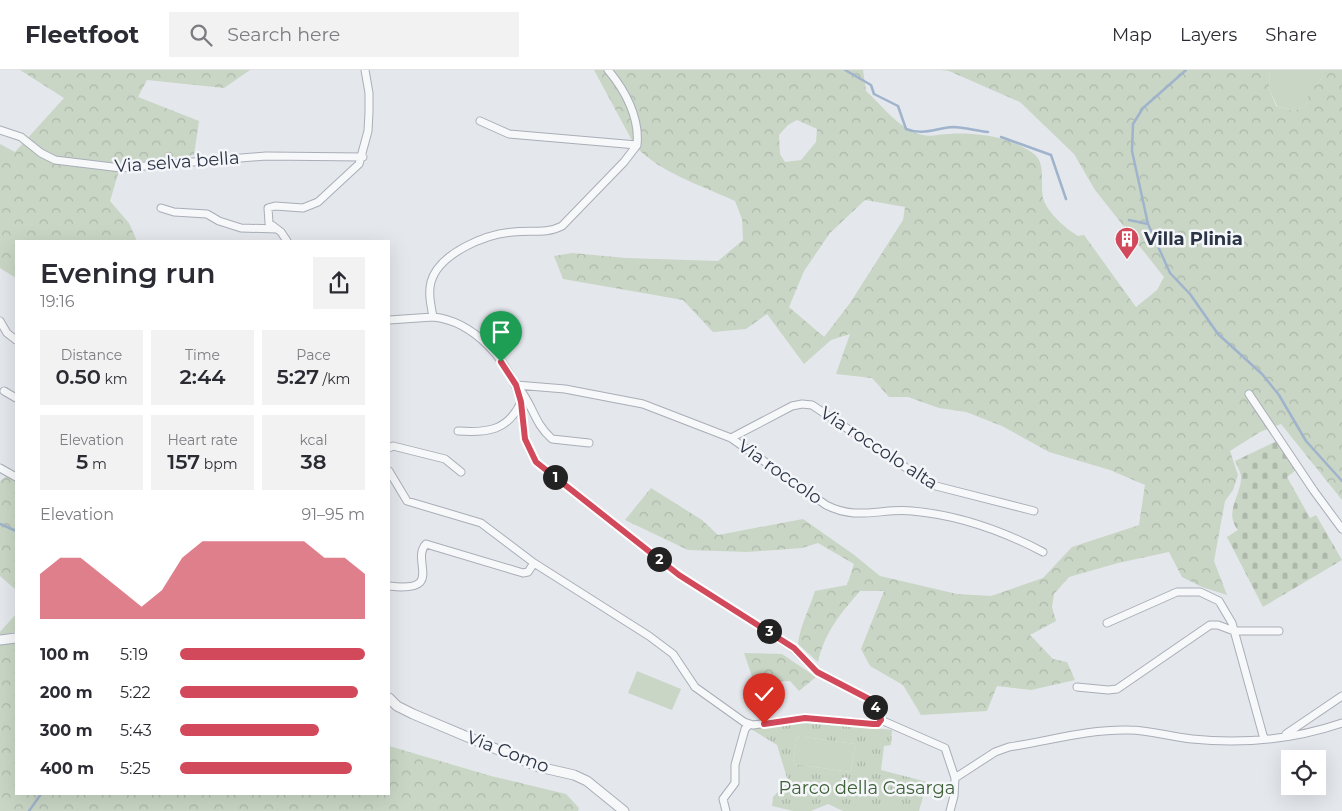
<!DOCTYPE html>
<meta charset="utf-8">
<style>
:root{--surface:#fff;--page:#f2f2f3;--text:#2b2b33;--muted:#7c7c81;--line:#e1e1e2;--accent:#d1495b}
body{margin:0;font-family:Montserrat,sans-serif;background:var(--page);color:var(--text);height:100vh;display:flex;flex-direction:column;font-size:19px;white-space:nowrap}
*{box-sizing:border-box;margin:0}
p{font-size:16px;color:var(--muted)}
.icon{flex:none;width:28px;height:28px;fill:none;stroke:currentColor;stroke-width:2;stroke-linecap:round;stroke-linejoin:round}
.map{position:relative;flex:1;overflow:hidden}
.drawer{position:absolute;left:15px;top:170px;width:375px;height:555px;display:flex;flex-direction:column;background:var(--surface);border-radius:0px;box-shadow:0 5px 20px #0002}
.drawer>*{flex:none}
.buttons{position:absolute;left:1281px;top:680px;display:grid;gap:10px}
.buttons a{display:grid;place-items:center;width:45px;height:45px;border-radius:0px;background:var(--surface);box-shadow:0 5px 20px #0002;font-size:25px}
.pin{position:absolute;display:grid;place-items:center;width:42px;height:42px;color:#fff;margin:-51px -21px;border-radius:50% 50% 50% 0;rotate:-45deg;box-shadow:0 0 5px #0007}
.pin .icon{rotate:45deg}
.km{position:absolute;width:25px;height:25px;margin:-12px;border-radius:50%;background:#222;color:#fff;font-size:14px;line-height:25px;text-align:center}
.round{display:grid;place-items:center;flex:none;width:52px;height:52px;border-radius:0px;background:var(--page)}
.overview{display:flex;align-items:center;justify-content:space-between;height:85px;padding:0 25px}
h1{font-size:28px;font-weight:600;line-height:38px}
.metrics{display:grid;grid-template-columns:repeat(3,1fr);gap:8px;height:85px;padding:5px 25px}
.metrics div{display:grid;align-content:center;border-radius:0px;background:var(--page);text-align:center}
.metrics b{font-size:21px;font-weight:600}
.metrics small{font-size:14px;font-weight:400}
.metrics p{font-size:14px}
.chart{height:140px;padding:10px 25px}
.chart p{display:flex;justify-content:space-between}
.chart svg{width:100%;height:90px;margin-top:5px;fill:var(--accent);opacity:.7}
ul{padding:0 25px;list-style:none;font-size:16px}
li{display:grid;grid-template-columns:80px 60px 1fr;align-items:center;height:38px}
li i{height:12px;border-radius:6px;background:var(--accent)}
header{display:flex;align-items:center;gap:30px;box-sizing:border-box;height:70px;padding:0 25px;background:var(--surface);border-bottom:1px solid var(--line)}
header strong{font-size:24px}
nav{display:flex;gap:28px;margin-inline-start:auto;font-size:18px}
.search{width:350px;height:45px;background:var(--page);display:flex;align-items:center;gap:12px;box-sizing:border-box;padding:0 18px;border-radius:0px;color:var(--muted);font-size:19px}
.map>svg:first-child{display:block}
</style>
<header>
<strong>Fleetfoot</strong>
<div class="search"><svg class="icon" aria-label="search" viewBox="0 0 24 24"><circle cx="10" cy="10" r="6"/><path d="M15 15l6 6"/></svg>Search here</div>
<nav><a>Map</a><a>Layers</a><a>Share</a></nav>
</header>
<div class="map">
<svg width="1342" height="741" viewBox="0 0 1342 741">
<defs>
<pattern id="forest-crowns" width="20" height="18" patternUnits="userSpaceOnUse" patternTransform="scale(1.25)"><rect width="20" height="18" fill="#c9d6c5"/><path d="M2 6a3 3 0 1 1 6 0M12 15a3 3 0 1 1 6 0" fill="none" stroke="#adb8ab"/></pattern>
<pattern id="cemetery-stones" width="16" height="16" patternUnits="userSpaceOnUse" patternTransform="scale(1.25)"><rect width="16" height="16" fill="#c9d6c5"/><path d="M2 7V4a2 2 0 0 1 4 0v3zM10 15v-3a2 2 0 0 1 4 0v3z" fill="#adb8ab"/></pattern>
<pattern id="park-tufts" width="24" height="20" patternUnits="userSpaceOnUse" patternTransform="scale(1.25)"><rect width="24" height="20" fill="#c9d6c5"/><path d="M3 7l-1-3M5 7V3M7 7l1-3M15 17l-1-3M17 17v-4M19 17l1-3" fill="none" stroke="#adb8ab"/></pattern>
</defs>
<rect width="100%" height="100%" fill="#e4e7ec"/>
<path fill="#c9d6c5" d="M1270,0H1320L1323,6L1317,15L1310,16L1306,36L1294,41L1277,36L1269,18Z
M637,601L681,619L672,640L628,623Z
M797,666L855,674L851,702L793,694Z"/>
<path fill="url(#forest-crowns)" fill-rule="evenodd" d="M20,0H250L224,18L147,10L138,27L199,51L194,85L121,94L110,131L129,153L137,171H16V208L0,198V74L15,82L64,28Z
M594,0H863L866,21C883,36 899,60 923,65C931,67 941,64 949,64C976,62 1012,67 1034,84C1047,94 1039,116 1044,131C1050,145 1065,158 1078,166L1084,165L1136,237L1157,220L1164,207L1095,120L1074,84L1020,32L949,1L940,0H1270L1269,18L1276,36L1294,41L1306,36L1310,15H1317L1323,6L1320,0H1342V430L1281,354L1260,362L1230,381L1238,405L1233,420L1225,431L1214,491L1227,525L1202,517L1182,507L1169,482L1118,493L1069,507L1054,524L1052,537L1056,551L1030,565L1053,589L1067,592L1075,610L1031,620L997,616L987,641L921,645L903,615L870,596L861,579L884,521H860C840,544 825,562 818,592L798,574C800,556 809,540 815,521L847,515L854,494L818,473L802,478L747,482L688,480L625,450L651,418L702,450L718,465L803,449L853,484L880,506L957,524L991,526L1043,508L1072,477L1139,455L1145,415L1110,400L1049,382L1002,356L966,342L939,338L908,327H889L872,308L836,304L850,264L831,270L804,294L767,244L746,259L713,262L683,230L563,209L554,186L572,183L626,188L718,191L743,170L742,149L735,131C701,115 662,104 635,76ZM797,50L817,59L816,72L801,90L785,92L780,84L779,65L788,55ZM865,130L905,137L903,150L850,233L824,267L789,237L804,201L830,163Z
M7,406L16,412V520L0,506V411Z
M16,544V562L0,565V562Z
M16,568V724H389V676L491,706L566,724L579,738L578,741H0V570Z
M744,583L782,584L816,607L799,621L790,611L754,612Z"/>
<path fill="url(#cemetery-stones)" d="M1279,370L1296,400L1287,407L1310,448L1316,445L1342,490L1263,537L1227,467L1238,460C1223,442 1242,425 1241,406C1240,401 1237,395 1235,391Z"/>
<path fill="url(#park-tufts)" fill-rule="evenodd" d="M805,650L892,660L891,675L884,676L881,700L927,712L919,741H843L828,734L811,741H793L772,736L773,727L788,711L777,675L751,659ZM797,666L855,674L851,702L793,694Z"/>
<g fill="none" stroke-linecap="round" stroke-linejoin="round">
<path stroke="#9fb4cc" stroke-width="2.5" d="M845,0L871,15L874,24L898,36L906,59C923,66 936,58 953,57C964,57 977,61 988,62
M1186,0L1143,38L1133,54L1132,81L1148,154L1170,203L1190,224L1218,264L1262,304L1279,325L1306,371L1342,411
M1001,67L1051,85L1066,129
M1129,150L1148,154
M0,454L16,461
M29,741L41,724"/>
<defs>
<path id="minor" d="M608,0C625,20 640,48 637,75L624,92L562,156C547,164 530,160 513,162C486,164 439,183 431,212C428,224 431,235 433,247C474,251 509,291 520,329C524,342 522,355 525,367C527,376 532,384 536,392L679,505L793,578L817,602L869,629L880,643L881,650
M480,51L509,64L637,75
M0,60L21,67L41,83L55,90L121,98L266,86L363,87
M161,138L174,142L207,144L219,151L241,158L277,159
M287,171L281,162L269,153L268,138L275,136L303,138L318,132L359,94L368,61L369,42V23L365,0
M389,250L433,247
M0,251L7,263L16,270
M516,315L565,319L643,334L731,368L826,435C857,451 880,438 912,441C958,445 1003,461 1043,482
M518,317C534,336 533,352 552,369L589,373
M4,321L16,328
M1249,324L1314,421L1342,459
M458,361C487,363 508,361 521,332
M731,368L792,336L802,334L812,335L932,415L1034,441
M389,378L393,376L445,389L461,402
M0,398L16,407
M389,401L407,431L481,453L534,493L649,566L673,584L695,617L744,652L753,655L805,648L878,654L881,650
M389,516C446,523 410,490 426,474L523,503L528,502L534,493
M1107,553L1177,522H1200L1219,531L1232,553L1264,669
M1077,617L1108,620L1117,619L1210,555H1218L1234,561H1279
M881,650L945,678L955,708
M1286,664L1342,626
M726,741L723,729L735,713V695L745,659L749,655
M950,741L954,726L955,708L995,682L1009,677C1049,671 1088,659 1129,660C1150,660 1171,667 1192,669C1242,674 1295,669 1342,653"/>
<path id="tertiary" d="M0,570L16,568
M389,628L397,636L413,644L539,697L574,705L587,711L624,741"/>
</defs>
<use href="#minor" stroke="#a9aeb7" stroke-width="9"/>
<use href="#tertiary" stroke="#a9aeb7" stroke-width="11"/>
<use href="#minor" stroke="#f7f8fa" stroke-width="7"/>
<use href="#tertiary" stroke="#f7f8fa" stroke-width="9"/>
</g>
<g fill="none" stroke-linecap="round" stroke-linejoin="round">
<defs>
<path id="route" d="M501,292L516,315L521,332L525,369L536,392L679,505L794,578L817,602L869,629L880,643L881,650L878,654H873L805,648L764,654"/>
</defs>
<use href="#route" stroke="#fff" stroke-width="10"/>
<use href="#route" stroke="#d1495b" stroke-width="6"/>
</g>
<defs>
<symbol id="building-pin" viewBox="-11 -11 22 30"><path d="M0 17L-7.5 6A9.5 9.5 0 1 1 7.5 6Z" fill="#d1495b" stroke="#f4f6f9"/><path d="M-4-6H4V6H1V3H-1V6H-4ZM-2.5-4.3h1.7v1.8h-1.7ZM.8-4.3h1.7v1.8H.8ZM-2.5-1h1.7V.8h-1.7ZM.8-1h1.7V.8H.8Z" fill="#fff"/></symbol>
</defs>
<g fill-rule="evenodd">
<use href="#building-pin" x="1113" y="155" width="28" height="38"/>
</g>
<g text-anchor="middle" stroke-width="5" stroke-linejoin="round" paint-order="stroke">
<g font-size="18" fill="#2b3445" stroke="#f4f6f9">
<text transform="translate(177 92) rotate(-4)" y="6">Via selva bella</text>
<text transform="translate(879 378) rotate(33)" y="6">Via roccolo alta</text>
<text transform="translate(780 402) rotate(35)" y="6">Via roccolo</text>
<text transform="translate(508 682) rotate(21)" y="6">Via Como</text>
</g>
<g font-size="18" font-weight="bold" fill="#2b3445" stroke="#f4f6f9" text-anchor="start">
<text x="1144" y="175">Villa Plinia</text>
</g>
<g font-size="18" fill="#3f6138" stroke="#f4f6f9">
<text x="867" y="724">Parco della Casarga</text>
</g>
</g>
</svg>
<div class="buttons">
<a><svg class="icon" aria-label="locate" viewBox="0 0 24 24"><circle cx="12" cy="12" r="6"/><path d="M12 2v4M12 18v4M2 12h4M18 12h4"/></svg></a>
</div>
<div class="pin" style="left:501px;top:292px;background:#1e9e55"><svg class="icon" aria-label="arrive" viewBox="0 0 24 24"><path d="M6 21V4h12l-3 4 3 4H6"/></svg></div>
<div class="pin" style="left:764px;top:654px;background:#d93025"><svg class="icon" aria-label="check" viewBox="0 0 24 24"><path d="M5 12l5 5 9-10"/></svg></div>
<b class="km" style="left:555px;top:407px">1</b>
<b class="km" style="left:659px;top:489px">2</b>
<b class="km" style="left:769px;top:561px">3</b>
<b class="km" style="left:875px;top:637px">4</b>
<section class="drawer">
<div class="overview"><div><h1>Evening run</h1><p>19:16</p></div><a class="round"><svg class="icon" aria-label="share" viewBox="0 0 24 24"><path d="M12 15V3M7 8l5-5 5 5M5 13v7h14v-7"/></svg></a></div>
<div class="metrics">
<div><p>Distance</p><b>0.50<small> km</small></b></div>
<div><p>Time</p><b>2:44</b></div>
<div><p>Pace</p><b>5:27<small> /km</small></b></div>
</div>
<div class="metrics">
<div><p>Elevation</p><b>5<small> m</small></b></div>
<div><p>Heart rate</p><b>157<small> bpm</small></b></div>
<div><p>kcal</p><b>38</b></div>
</div>
<div class="chart"><p><span>Elevation</span>91–95 m</p>
<svg viewBox="0 0 160 44" preserveAspectRatio="none"><path d="M0 44V22L10 14L20 14L30 22L40 30L50 38L60 30L70 14L80 6L90 6L100 6L110 6L120 6L130 6L140 14L150 14L160 22V44z"/></svg>
</div>
<ul>
<li><b>100 m</b>5:19<i style="width:100%"></i></li>
<li><b>200 m</b>5:22<i style="width:96%"></i></li>
<li><b>300 m</b>5:43<i style="width:75%"></i></li>
<li><b>400 m</b>5:25<i style="width:93%"></i></li>
</ul>
</section>
</div>
